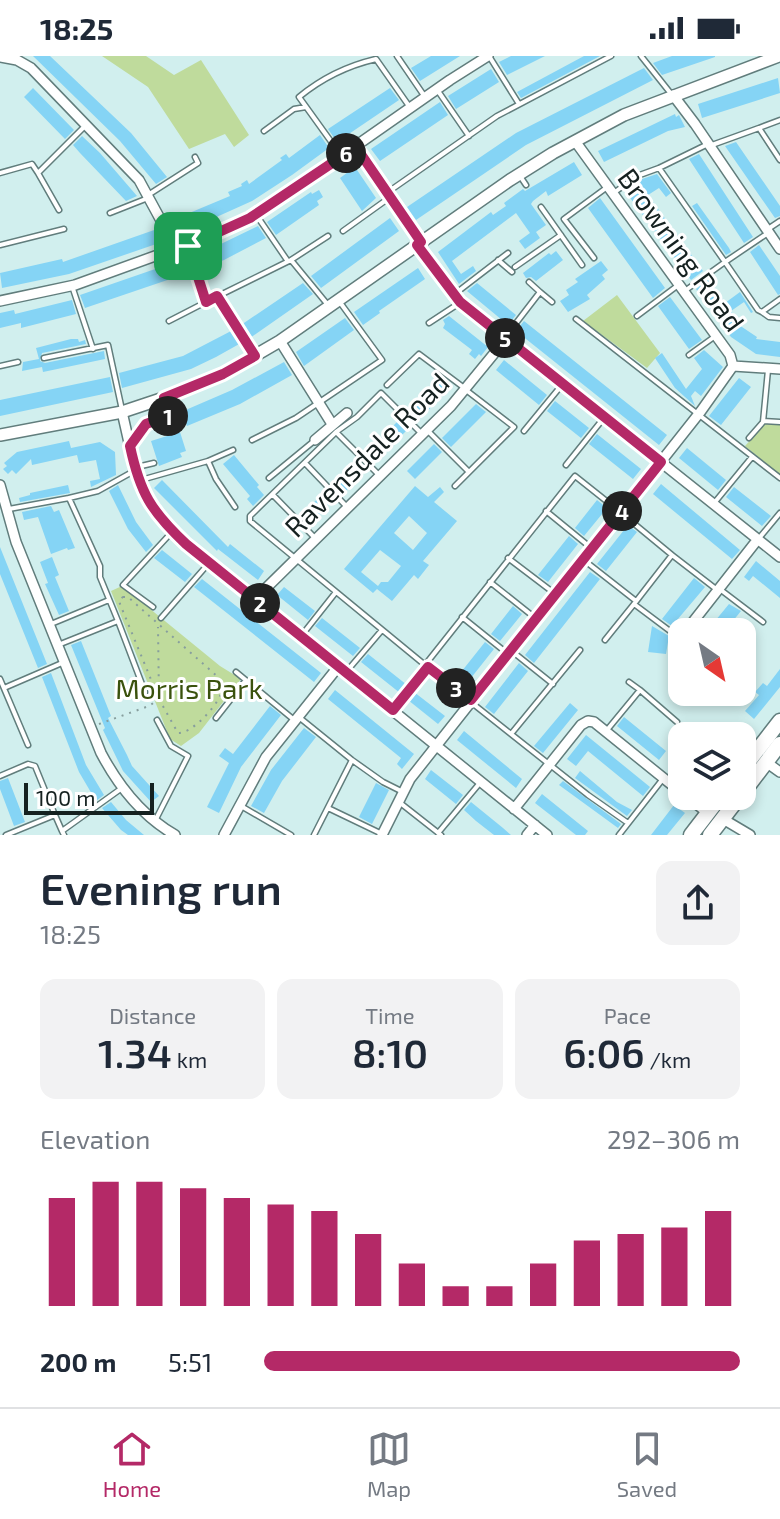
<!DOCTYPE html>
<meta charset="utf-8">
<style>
:root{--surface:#fff;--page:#f2f2f3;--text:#1f2937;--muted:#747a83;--line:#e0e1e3;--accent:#b42967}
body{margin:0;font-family:"Exo 2",sans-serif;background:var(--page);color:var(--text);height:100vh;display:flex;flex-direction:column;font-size:30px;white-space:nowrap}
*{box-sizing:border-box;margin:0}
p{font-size:26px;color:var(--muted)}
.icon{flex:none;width:44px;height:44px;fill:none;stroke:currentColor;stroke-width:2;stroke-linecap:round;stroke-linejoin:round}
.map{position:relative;height:779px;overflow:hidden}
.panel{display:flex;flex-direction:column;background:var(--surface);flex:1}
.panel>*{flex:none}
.needle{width:52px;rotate:146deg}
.controls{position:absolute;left:668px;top:562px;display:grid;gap:16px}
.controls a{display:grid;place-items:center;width:88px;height:88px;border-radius:16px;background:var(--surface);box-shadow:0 4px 12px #0003;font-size:40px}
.scale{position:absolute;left:24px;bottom:20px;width:130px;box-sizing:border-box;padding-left:8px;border:4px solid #152120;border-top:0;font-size:22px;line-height:28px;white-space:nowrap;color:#152120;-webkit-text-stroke:6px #fff;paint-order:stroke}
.pin{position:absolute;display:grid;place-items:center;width:68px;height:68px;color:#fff;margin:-34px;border-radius:16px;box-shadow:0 4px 12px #0006}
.km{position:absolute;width:40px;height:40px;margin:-20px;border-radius:50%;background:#222;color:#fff;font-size:22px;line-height:40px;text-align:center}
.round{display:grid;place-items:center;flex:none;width:84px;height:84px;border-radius:16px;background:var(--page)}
.overview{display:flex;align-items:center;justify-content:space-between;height:136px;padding:0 40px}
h1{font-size:44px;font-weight:600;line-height:60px}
.metrics{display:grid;grid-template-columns:repeat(3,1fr);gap:12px;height:136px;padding:8px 40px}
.metrics div{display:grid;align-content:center;border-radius:16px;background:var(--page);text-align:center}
.metrics b{font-size:40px;font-weight:600}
.metrics small{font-size:22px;font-weight:400}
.metrics p{font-size:22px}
.chart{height:224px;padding:16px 40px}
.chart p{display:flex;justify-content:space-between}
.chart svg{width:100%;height:144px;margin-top:8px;stroke:var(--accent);stroke-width:6}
ul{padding:0 40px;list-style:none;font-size:26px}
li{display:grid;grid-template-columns:128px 96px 1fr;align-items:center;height:60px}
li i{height:20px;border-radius:10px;background:var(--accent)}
.status{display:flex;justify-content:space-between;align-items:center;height:56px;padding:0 40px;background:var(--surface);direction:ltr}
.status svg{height:22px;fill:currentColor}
.menu{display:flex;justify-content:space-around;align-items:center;height:112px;border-top:2px solid var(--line);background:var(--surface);font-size:22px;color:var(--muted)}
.menu a{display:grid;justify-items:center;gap:4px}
.menu .active{color:var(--accent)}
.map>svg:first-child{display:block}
</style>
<div class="status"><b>18:25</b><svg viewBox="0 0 49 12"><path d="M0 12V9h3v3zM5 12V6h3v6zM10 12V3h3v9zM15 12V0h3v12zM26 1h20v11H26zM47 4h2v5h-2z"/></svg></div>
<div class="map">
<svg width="780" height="779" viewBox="0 0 780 779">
<rect width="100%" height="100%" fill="#d1efee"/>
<path fill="#bfdb9c" d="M102,0H146L174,19L201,4L249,79L234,91L225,78L189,93L148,31Z
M617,239L660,297L647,312L583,265Z
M769,364L780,365V419L745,390Z
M122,530L220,610L241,623L199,677L181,690L170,683L111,535Z"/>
<path fill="#85d4f5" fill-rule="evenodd" d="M33,0H50L131,77L167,121L156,128L120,85Z
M431,0H460L420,25L411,12Z
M511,0H545L507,19L499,6Z
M584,0H600L521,42L517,36Z
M672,0H715V1L662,19L653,7Z
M644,12L653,24L526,89L416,164L407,151L516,77Z
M491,13L499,26L456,53L448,40Z
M778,22L780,37L702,62L698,48Z
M33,32L74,74L65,83L24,41Z
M390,32L399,44L337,86L328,73Z
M440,46L448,59L380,105L371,93Z
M675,58L676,61L679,59L685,71L668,75L604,106L598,95Z
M320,79L329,92L292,119L252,145L181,177L175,163L230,140L228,136L242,130L241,128L247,124L249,128L282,104L280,102L286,98L289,102Z
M82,80L100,97L137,140L126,145L80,97L73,89Z
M736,86L780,150V160L775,162L725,90Z
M699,98L753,181L744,187L689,103Z
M574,106L582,119L548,140L546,135L533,145L531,148L546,169L536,176L540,182L525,193L519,185L530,177L516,157L452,205L461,218L473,210L476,215L459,228L438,196L491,156L493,159L506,150L504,147L523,133L525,135Z
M355,111L376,142L362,155L340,122Z
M657,118L671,137L666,141L659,132L648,139L703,215L691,224L625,135L639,124Z
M319,134L323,141L317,145L319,149L276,179L267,166L311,136L312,138Z
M600,142L665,232L653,242L588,152Z
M697,147L729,192L731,196L726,199L692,150Z
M390,162L399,175L321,232L311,220Z
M258,170L266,182L224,204L201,213L196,200Z
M157,173L162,186L69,218L2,232L0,217L62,203L63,206Z
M759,189L780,220V238L778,239L750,196Z
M556,195L563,204L536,225L531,221L526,222L523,217L549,197L551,199Z
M187,202L191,216L85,252L80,239Z
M601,205L608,214L602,219L605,223L587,239L590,243L568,256L560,245L569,239L566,234L578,226L575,223Z
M418,212L425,223L379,255L380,257L363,269L354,256Z
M708,224L725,247L740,236L753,256L751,257L744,246L731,255L739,269L757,281L756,283L780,286V301L756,298L731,281L696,233Z
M303,227L313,238L250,282L241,269Z
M477,227L516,259L508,269L467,235Z
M670,241L702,284L689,293L658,250Z
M72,244L76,258L21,272V267L0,272V257L14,254L15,258Z
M449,260L488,291L481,300L479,298L475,303L469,298L472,294L443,272L445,268L443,264Z
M345,262L354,274L304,310L296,296Z
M524,265L667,379L659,389L516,275Z
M233,274L241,287L216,301L191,313L122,332L119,317L183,300Z
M71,283H78L79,286L85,284L86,288L42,297L40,305L45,307L104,295L105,303L43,316L42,311L22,315L23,306L39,303L36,292Z
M704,294L723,311L701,340L695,335L691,340L695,350L675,332L655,302L662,297L686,333L702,313L694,302Z
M504,304L547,339L539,349L496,314Z
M284,306L292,319L240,348L187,370L181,356L232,334Z
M110,321L113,336L0,360V344Z
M442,322L452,329L417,366L408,357Z
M739,322L751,331L721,369L709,360Z
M555,345L589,372L581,382L547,355Z
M476,348L486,356L451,391L442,382Z
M400,363L409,372L374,407L365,398Z
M180,376L186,395L180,397L182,401L159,410L151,385Z
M597,378L641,413L633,423L589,388Z
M69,385L71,392L100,386L115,396L116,419L91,431L90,425L100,423L96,404L79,407L77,399L32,409L31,403L16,418L12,414L8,418L3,413L7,410L4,407L17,396Z
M434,388L442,396L415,423L407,415Z
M687,392L726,424L718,434L679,402Z
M234,399L259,429L257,431L264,439L253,450L247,443L250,440L223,408Z
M358,405L366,414L342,439L334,430Z
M162,424L228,491L230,488L264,515L258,524L218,493L217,495L154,432Z
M661,428L740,494L732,503L653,438Z
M68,429L70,437L20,446L19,442L30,439V437Z
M118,429L136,466L153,489L146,496L128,473L109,435Z
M415,430L428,441L440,431L444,436L434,446L457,465L423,505L429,509L418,523L414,519L392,545L377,533L373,537L344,513ZM409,460L427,477L413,494L394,477ZM380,494L401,510L388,526H381L378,530L361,516Z
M734,431L771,460L762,470L726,441Z
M325,435L333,444L309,469L301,460Z
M597,444L607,452L584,480L575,472Z
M51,450L54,456L59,454L75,492L68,494L67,492L51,498L38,461L24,464L22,456Z
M628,469L637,476L606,515L597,508Z
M569,480L578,488L548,526L538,519Z
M0,491L47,608L38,612L0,518Z
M162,494L192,518L185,526L154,502Z
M52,501L59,519L55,521L69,555L59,559L45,528L48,527L40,506Z
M756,505L780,525V542L753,520L749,525L744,521Z
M590,516L600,523L534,607L525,599Z
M694,522L705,531L672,570L662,563Z
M202,523L321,617L314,626L194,531Z
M284,531L315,555L308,564L277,539Z
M729,548L741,555L724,576H706Z
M513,550L522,558L500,585L491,578Z
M322,562L360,592L353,600L315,570Z
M652,570L669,580L666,598L648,596Z
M81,585L111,660L108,662L127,699L132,710L159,740L151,746L123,715L103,674L105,672L71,589Z
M485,586L494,593L463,632L454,625Z
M368,598L407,629L400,637L361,606Z
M519,607L528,615L494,658L485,651Z
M780,613V631L754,663L745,655L759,639L755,636L763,627L767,630Z
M51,617L86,709L104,739L96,745L79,716L42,621Z
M335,634L414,698L402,713L397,708L401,702L328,643Z
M414,636L445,660L438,668L408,644Z
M570,647L578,654L543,697L534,690Z
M270,650L281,659L241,711L219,757L207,751L229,707L219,700L225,692L233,698Z
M624,661L666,695L659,704L617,670Z
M304,672L316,681L282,725L264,757L251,750L271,714Z
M464,675L522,723L516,732L457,684Z
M586,679L650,731L643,740L588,695L576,710L567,703Z
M431,714L463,739L456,748L425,723Z
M580,715L617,746L632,754L627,760L575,722Z
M8,722L25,766L14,770L0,733V725Z
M563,725L621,768L618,772L559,729Z
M376,727L389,734L372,768L359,761Z
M542,738L588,775L585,779H576L535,747Z
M111,746L126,764L144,779H128L121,774L102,752Z
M471,746L503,772L511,779H494L476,765L464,754Z
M674,749L685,757L667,779H651Z"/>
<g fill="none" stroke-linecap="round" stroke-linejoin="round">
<defs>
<path id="service" d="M397,0L425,41
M489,0L519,48
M641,0L672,39
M438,35L469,80
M780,64L759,72L780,104
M264,75L294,53L306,51
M712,89L759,72
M340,98L299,41C322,22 346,10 376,3L409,50
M0,117L32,108L38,117L86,69
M38,117L59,154
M520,120L526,129
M388,136L497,60L611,0
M615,136L637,120L659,112
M148,139L198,107L195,101
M541,151L582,209
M110,157L148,142
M257,160L287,204
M768,173L780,165
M343,175L389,142
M0,189L64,173
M594,202L564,163L606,132
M291,204L328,180
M498,204L512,216
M515,211L561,179
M529,226L540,236
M72,230L93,293
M686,234L725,206L659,112L706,89
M456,237L508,197
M217,240L254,298
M780,243L762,256L769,261L780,262
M206,246L291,204L328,249
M762,256L758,254L725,206L768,177
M637,260L677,230
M576,263L780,422
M169,265L206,246L188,190
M429,267L458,248
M506,280L540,236L552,246
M689,299L714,281
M44,302L108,289L122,354
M0,310L18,306
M387,329L419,298L463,331
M763,365L780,366
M428,375L469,416
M524,375L561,330
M336,376L378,418
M422,378L381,337L357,361L336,376L250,460V465L425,609
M749,382L763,366L768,314
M252,384L296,362L382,304L339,245
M132,388L146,368L168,360L165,345
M208,405L233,394
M305,407L346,450
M566,409L603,363
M137,411L154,407
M269,422L314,385
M141,424L208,405L216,423L235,451
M455,430L514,371L466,334
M273,439L314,481
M69,442L98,435L134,415
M715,446L752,401
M9,453L69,442L100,510V521L118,565L58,589
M546,455L590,491
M626,461L672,499
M760,481L780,457
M508,502L554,537
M585,505L636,545
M490,526L534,561
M721,534L763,566
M634,548L672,499L716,533
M153,551L123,529L171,477
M462,561L508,598
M161,562L209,507
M118,565L145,636
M51,568L109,544
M302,579L336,536
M605,584L634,548L670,575L682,578
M513,596L553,628
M347,615L382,574
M236,616L293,663
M0,623L28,689
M4,632L62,607
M640,634L677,666
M470,644L425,609L575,420L619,455
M472,647L511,678L580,594
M394,653L428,611
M216,662L246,624
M300,662L352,704L314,779
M607,674L640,634L629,626
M511,678L588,739L628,767
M352,704L383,726L401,735
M0,720L28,708L35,710L55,759L6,779
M399,746L441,779
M241,750L291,779
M328,752L380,777
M55,759L62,775
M156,763L188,700L171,690L157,664
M438,777L479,728
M64,779L62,775L122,732
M619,779L662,724"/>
<path id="minor" d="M0,1L17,4L31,12L139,124L177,194
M673,39L695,68L780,193
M356,91L421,186
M417,189L460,246L780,501
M0,245L75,229L224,175L267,152L450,24L488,0
M280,285L332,368
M733,310L780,313
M122,356C137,419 136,441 186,488L547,779
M315,384L347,357
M0,429L16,486L101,697C119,731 142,760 175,779
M255,543L451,350L506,283
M685,576L758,483
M766,706L780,716
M686,740L708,757
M514,753L581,669L588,665L594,666L682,737
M723,763L750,779
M224,779L266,701L338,611
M382,779L410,723L701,355L733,310L730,299L575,85
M527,779L535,769"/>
<path id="tertiary" d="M0,379L122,356L164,342L223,318L280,285L510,124L553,97L624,59L779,0"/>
<path id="trunk" d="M742,714L780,665
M742,738L780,688
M691,779L721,740
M710,779L740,740"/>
</defs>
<use href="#service" stroke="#617d7c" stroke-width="7"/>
<use href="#minor" stroke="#617d7c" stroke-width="12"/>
<use href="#tertiary" stroke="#617d7c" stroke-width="14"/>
<use href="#trunk" stroke="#617d7c" stroke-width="17"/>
<path stroke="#879e9d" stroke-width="2" stroke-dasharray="2 6" stroke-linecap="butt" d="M123,541H128L218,621C221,627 223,633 220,640C215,652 191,678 178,677L159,643L120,548L119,544Z
M99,668L149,650L159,643L158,571"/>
<use href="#service" stroke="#fff" stroke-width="4"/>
<use href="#minor" stroke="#fff" stroke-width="9"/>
<use href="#tertiary" stroke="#fff" stroke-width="11"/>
<use href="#trunk" stroke="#fff" stroke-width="14"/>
</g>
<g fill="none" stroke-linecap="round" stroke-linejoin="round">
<defs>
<path id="route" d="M356,91L421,186L417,189L460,246L661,406L471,644L428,611L393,654L186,488C151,455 140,437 130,390L146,368L168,360L164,342L223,318L255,300L217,240L206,246L188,190L250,162Z"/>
</defs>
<use href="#route" stroke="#fff" stroke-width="16"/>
<use href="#route" stroke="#b42967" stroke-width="10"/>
</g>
<g text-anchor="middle" stroke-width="6" stroke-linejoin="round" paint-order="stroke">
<g font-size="28" fill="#152120" stroke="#fff">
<text transform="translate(681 194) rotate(54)" y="10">Browning Road</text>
<text transform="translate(367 399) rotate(-45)" y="10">Ravensdale Road</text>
</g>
<g font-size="28" fill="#3a520d" stroke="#fff">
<text x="189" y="643">Morris Park</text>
</g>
</g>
</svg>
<div class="controls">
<a><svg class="needle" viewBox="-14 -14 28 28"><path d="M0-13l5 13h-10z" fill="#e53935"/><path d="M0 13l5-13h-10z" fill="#747a83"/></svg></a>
<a><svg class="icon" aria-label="layers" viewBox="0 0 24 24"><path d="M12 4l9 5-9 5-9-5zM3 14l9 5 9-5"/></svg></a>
</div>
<div class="scale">100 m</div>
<div class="pin" style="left:188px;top:190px;background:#1e9e55"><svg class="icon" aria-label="arrive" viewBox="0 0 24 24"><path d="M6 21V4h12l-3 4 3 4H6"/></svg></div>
<b class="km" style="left:168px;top:360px">1</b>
<b class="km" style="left:260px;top:547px">2</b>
<b class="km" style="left:456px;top:632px">3</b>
<b class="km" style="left:622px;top:455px">4</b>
<b class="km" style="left:505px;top:282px">5</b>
<b class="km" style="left:346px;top:97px">6</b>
</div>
<section class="panel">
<div class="overview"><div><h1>Evening run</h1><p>18:25</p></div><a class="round"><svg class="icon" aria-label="share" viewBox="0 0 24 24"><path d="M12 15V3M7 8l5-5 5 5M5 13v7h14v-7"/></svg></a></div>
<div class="metrics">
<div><p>Distance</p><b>1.34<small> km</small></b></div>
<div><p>Time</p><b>8:10</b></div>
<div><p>Pace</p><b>6:06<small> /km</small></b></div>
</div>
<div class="chart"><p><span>Elevation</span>292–306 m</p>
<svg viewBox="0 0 160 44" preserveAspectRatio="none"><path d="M5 44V11M15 44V6M25 44V6M35 44V8M45 44V11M55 44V13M65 44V15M75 44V22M85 44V31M95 44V38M105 44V38M115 44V31M125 44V24M135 44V22M145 44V20M155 44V15"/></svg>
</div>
<ul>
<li><b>200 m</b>5:51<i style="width:100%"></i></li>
</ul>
</section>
<nav class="menu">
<a class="active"><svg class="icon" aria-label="home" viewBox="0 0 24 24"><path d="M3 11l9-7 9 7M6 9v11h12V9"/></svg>Home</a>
<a><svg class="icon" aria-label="map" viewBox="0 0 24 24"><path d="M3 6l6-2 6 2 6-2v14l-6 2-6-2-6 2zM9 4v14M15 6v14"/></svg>Map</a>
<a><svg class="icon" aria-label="saved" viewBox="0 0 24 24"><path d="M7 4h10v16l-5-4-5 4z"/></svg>Saved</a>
</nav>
